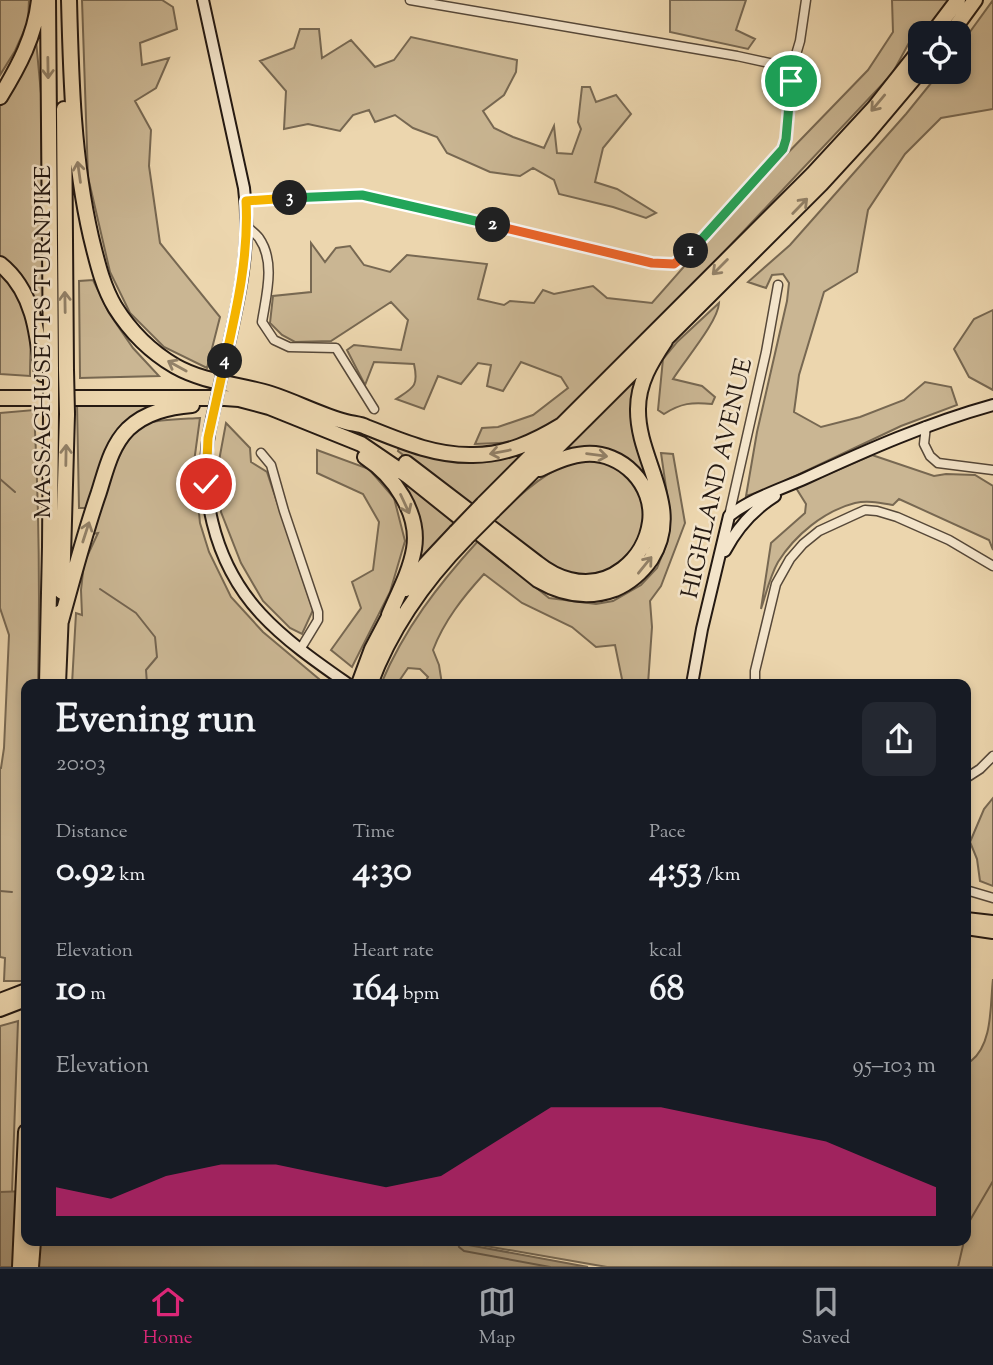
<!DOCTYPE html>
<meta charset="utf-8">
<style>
:root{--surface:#171b24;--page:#242831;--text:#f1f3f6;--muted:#9ea1a6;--line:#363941;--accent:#db2777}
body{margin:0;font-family:"Sorts Mill Goudy",serif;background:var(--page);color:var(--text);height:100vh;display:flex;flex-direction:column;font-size:26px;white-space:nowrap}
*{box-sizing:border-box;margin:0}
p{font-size:23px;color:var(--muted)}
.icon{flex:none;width:38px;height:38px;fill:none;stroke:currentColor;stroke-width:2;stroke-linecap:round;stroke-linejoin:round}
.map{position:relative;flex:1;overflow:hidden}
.panel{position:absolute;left:21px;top:679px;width:950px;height:567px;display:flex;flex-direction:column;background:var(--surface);border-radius:14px;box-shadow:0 4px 10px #0003}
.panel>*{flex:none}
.tools{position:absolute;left:908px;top:21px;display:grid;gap:14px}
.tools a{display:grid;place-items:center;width:63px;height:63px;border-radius:14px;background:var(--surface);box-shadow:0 4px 10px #0003;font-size:35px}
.pin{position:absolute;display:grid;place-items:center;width:60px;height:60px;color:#fff;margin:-30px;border:4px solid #fff;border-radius:50%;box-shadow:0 2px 7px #0007}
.km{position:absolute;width:35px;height:35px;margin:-18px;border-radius:50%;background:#222;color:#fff;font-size:19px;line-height:35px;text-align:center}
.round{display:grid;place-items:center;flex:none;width:74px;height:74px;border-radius:14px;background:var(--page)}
.summary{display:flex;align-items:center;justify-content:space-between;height:119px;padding:0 35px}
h1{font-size:38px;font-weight:800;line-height:52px}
.stats{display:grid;grid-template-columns:repeat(3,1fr);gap:10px;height:119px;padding:7px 35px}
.stats div{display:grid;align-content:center}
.stats b{font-size:35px;font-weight:800}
.stats small{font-size:19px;font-weight:400}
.stats p{font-size:19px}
.chart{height:196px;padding:14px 35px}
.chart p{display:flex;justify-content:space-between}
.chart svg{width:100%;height:126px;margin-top:7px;fill:var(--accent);opacity:.7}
.tab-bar{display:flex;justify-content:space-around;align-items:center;height:98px;border-top:2px solid var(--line);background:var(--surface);font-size:19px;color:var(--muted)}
.tab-bar a{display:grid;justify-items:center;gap:4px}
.tab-bar .on{color:var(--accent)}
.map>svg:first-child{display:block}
</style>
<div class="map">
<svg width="993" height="1267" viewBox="0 0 993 1267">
<rect width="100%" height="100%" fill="#ecd6ae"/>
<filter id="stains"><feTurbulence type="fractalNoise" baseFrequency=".00286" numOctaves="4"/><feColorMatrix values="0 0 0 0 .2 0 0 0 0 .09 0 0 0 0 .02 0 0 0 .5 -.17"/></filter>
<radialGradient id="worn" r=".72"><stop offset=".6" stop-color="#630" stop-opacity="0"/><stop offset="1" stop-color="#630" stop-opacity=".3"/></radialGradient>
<path fill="#cab693" stroke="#776852" stroke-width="2" d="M0,0H29L28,22L15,51L0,75Z
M82,0H162L173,7L177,29L140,43L142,65L169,58L156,88L135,101L151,130L149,166L160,243L220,317L207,368L164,347L130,313L110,272L88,177Z
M670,0H746L736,30L755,39L748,49L670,32Z
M892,0H948L926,31L910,41L892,74L638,343L568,413L522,442L475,444L482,428L498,427L533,415L568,388L561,377L521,362L503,391L487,386L491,365L478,363L461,384L438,376L424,409L396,399C413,388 419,387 414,364L374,362L365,385L347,350L354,345L401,350L408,320L391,302L331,341L295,342L282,335L270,323L273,296L311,292V243L325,262L336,248L350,246L364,265L390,272L407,255L487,264L478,299L504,305L510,301L534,303L543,290L554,294L593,286L607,298L652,303L747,195L868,70L893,32Z
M993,0V109L941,118L905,154L868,210L857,272L824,292L799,375L794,412L821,427L860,417L904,400L925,382L951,387L957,405L901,426L768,489L746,496L757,432L787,301L789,283L783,274L772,275L766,288L748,282L790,245L906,114L940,72H959V47Z
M300,29H319L322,58L351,40L375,67L394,60L411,37L517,60L516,72L504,95L483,111L494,128L513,137L544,148L554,126L557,153L572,154L581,129L578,122L582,87H590L596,102L616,95L631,114L603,148L595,182L617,189L656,213L646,218L613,207L559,194L554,180L533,168L520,176L490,172L447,153L437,137L413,128L395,115L375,122L369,110L353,115L340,131L308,124L284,129L286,91L260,61L294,48Z
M36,40L41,94L44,345L0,258V106Z
M0,274C38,307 30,330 30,376L0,374Z
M93,280L109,313L133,348L159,376L80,378L79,281Z
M719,303C718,322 684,361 673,379L702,386L715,397L712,404C692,402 681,403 664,414L658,410L663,359L677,342Z
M993,310V390L969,377L954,349L974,319Z
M641,370L637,387L650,484L643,472L565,453L562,449Z
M159,402L160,405L124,426L88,508H79L77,403Z
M34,410C39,502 40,593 38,684H26V911L23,981H4L5,958L0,957V768H1L4,748L9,635L0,608V413Z
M200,418L194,462L200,523L209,552L231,597L263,632L325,684H72L76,613L82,615L81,590L84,563L98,533L92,534C100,506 118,437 146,424C158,419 187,419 200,418Z
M226,423L250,448L251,462L267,472L313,610L302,634L290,628L263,601L241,563L221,512L218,466Z
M400,444L422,451L527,450L474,506L470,505L398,451Z
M317,450L369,469L394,498L405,541L390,592L352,667L331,650L361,608L352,582L373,570L379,522L363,494L317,473Z
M661,453L673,454L685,523L661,586L650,601L652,627L648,684H623L615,645L596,647L572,627L522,603L484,574C463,597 444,621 433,650L439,665L442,684H424L428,677L420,669L408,668L397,684H381C404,629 438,585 478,541L549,598L596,604L613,601L641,585L657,568L667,543L670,515Z
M872,455L934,476L946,474L975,475L993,486V550L989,540L899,499L893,505C881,503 868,500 855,503C824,511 795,535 778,562C770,576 766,594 761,609L771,543L805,513L806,504L796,488Z
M589,459L622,468L644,499L646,519L642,539L616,568L598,576H580L558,570L492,522C513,501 539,476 567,464C574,461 582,460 589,459Z
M393,471L459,520L415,572L421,551Z
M993,798V886L980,881L977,859L970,842L984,809Z
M993,979V1267H607L457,1241H966V1060L971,1061C993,1044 990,1005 993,979Z
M18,1021L12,1192H0V1026Z"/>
<path fill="#a89679" stroke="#736450" stroke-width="2" d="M26,1191V1241H447L588,1267H0V1192Z"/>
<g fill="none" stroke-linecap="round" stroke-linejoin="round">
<path stroke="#665846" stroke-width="2" d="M458,1241L459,1247L464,1251L550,1267"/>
<path stroke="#736450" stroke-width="2" d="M0,479L15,492
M100,589L136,613L155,637L157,657L146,670L147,684
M0,891L12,892
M966,1235L969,1222L993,1181
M958,1267L964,1241"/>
<defs>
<path id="street" d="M410,0L737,56L792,68
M245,201L322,196L362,195L652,263L674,264L690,252L785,146L792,68L800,41L806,0
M247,227C251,230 256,234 259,238C276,262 266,296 262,322L274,340L289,347L336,348L374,409
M926,426L924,444L930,456L938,463L993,470
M261,453L271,465L284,511L318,612V620L301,648
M729,516L766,352L778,285
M755,684V671L776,584L790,559L803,544L819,531L856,514L865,510L877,511L897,517L949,540L993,566
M966,778L980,769L993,756
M966,890L993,898"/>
<path id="secondary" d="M203,0L244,188C252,247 238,304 225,361
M212,419C196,487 213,562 261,614C286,641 318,663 348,684
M725,551C737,528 753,510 775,496
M692,684L702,629L729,516C752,498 779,490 806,478C867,450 928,423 993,405"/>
<path id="primary" d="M966,919L993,922
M966,928L993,932
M0,1000L26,990
M0,1010L26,1000"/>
<path id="highway" d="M48,0L51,370
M69,0C71,79 73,159 91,237C97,261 102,285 115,307C130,331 151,352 175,366C205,383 239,384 271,394C296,402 320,415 346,422C353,424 360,424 366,427C401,441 435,456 473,455C506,455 534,442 562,425
M933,33L958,0
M951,33L975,0
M0,97C19,66 35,36 39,0
M64,109L66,370
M0,264C34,291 38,335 42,374
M0,398H225L239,399L269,407L361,444L408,476L538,580C562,594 588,599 615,589C629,583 642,572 651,559C684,507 637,461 638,409C638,383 651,362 665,341
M365,457C394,476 420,513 414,549C410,572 398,594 389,615
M406,463L537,563C547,571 557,577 570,580C609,590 645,560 650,522C655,485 622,451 585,454C569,455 554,462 540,469
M483,504L813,174L874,108L920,50
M493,511L821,184L866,135L920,71
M406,589L425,565L456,532
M62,592L67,414
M61,621C73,578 84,535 99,492C106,470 111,446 128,429C146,412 169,407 192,405
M47,684L50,547L51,412
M58,684L61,612
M359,684L372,649L393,609
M370,684C391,627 424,581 466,538
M20,1267L26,1132
M31,1267L33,1241"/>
</defs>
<use href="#street" stroke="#564839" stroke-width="11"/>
<use href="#secondary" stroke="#241912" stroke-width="14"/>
<use href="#primary" stroke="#241912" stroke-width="16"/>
<use href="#highway" stroke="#241912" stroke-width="18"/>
<use href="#street" stroke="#f3e4ca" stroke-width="8"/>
<use href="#secondary" stroke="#f3e4ca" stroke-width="10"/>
<use href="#primary" stroke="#ecd6ae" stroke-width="12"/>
<use href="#highway" stroke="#ecd6ae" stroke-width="14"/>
<defs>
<path id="secondary-bridge" d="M212,419L225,361"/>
<path id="highway-bridge" d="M51,370V412
M66,370L67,414
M456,532L483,504
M466,538L493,511"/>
</defs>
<use href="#secondary-bridge" stroke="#241912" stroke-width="14" stroke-linecap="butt"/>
<use href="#highway-bridge" stroke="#241912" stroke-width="18" stroke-linecap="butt"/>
<use href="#secondary-bridge" stroke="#f3e4ca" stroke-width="10"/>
<use href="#highway-bridge" stroke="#ecd6ae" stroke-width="14"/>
</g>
<defs><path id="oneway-shaft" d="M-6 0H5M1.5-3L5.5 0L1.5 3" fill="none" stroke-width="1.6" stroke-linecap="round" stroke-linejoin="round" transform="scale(1.75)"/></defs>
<g stroke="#928168">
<use href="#oneway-shaft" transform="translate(48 68) rotate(89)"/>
<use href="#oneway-shaft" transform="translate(878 103) rotate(130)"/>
<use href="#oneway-shaft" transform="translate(79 172) rotate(-98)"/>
<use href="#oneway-shaft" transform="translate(800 206) rotate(-46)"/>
<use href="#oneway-shaft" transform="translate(720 267) rotate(135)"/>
<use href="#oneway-shaft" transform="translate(65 302) rotate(-91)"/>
<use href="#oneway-shaft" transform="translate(177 366) rotate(-151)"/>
<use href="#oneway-shaft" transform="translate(500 452) rotate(169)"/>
<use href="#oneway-shaft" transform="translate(66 455) rotate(-89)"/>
<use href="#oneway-shaft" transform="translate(597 455) rotate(7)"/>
<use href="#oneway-shaft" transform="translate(405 504) rotate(65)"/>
<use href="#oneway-shaft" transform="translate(86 532) rotate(-72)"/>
<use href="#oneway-shaft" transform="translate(645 565) rotate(-51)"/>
</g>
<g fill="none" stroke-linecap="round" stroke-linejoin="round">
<defs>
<path id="split-1" d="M691,251L783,149L786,139L791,81"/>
<path id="split-2" d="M493,225L652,263L674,264L691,251"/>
<path id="split-3" d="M290,198L362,195L493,225"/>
<path id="split-4" d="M225,361C237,308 249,255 246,201L290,198"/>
<path id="split-5" d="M206,484L208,438L225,361"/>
</defs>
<use href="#split-1" stroke="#fff" stroke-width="14"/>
<use href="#split-2" stroke="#fff" stroke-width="14"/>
<use href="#split-3" stroke="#fff" stroke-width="14"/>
<use href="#split-4" stroke="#fff" stroke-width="14"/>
<use href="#split-5" stroke="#fff" stroke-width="14"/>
<use href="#split-1" stroke="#22a559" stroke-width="9"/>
<use href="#split-2" stroke="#f0652b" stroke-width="9"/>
<use href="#split-3" stroke="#22a559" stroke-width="9"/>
<use href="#split-4" stroke="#f5b400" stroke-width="9"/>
<use href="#split-5" stroke="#f5b400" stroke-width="9"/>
</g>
<g text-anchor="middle" stroke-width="5" stroke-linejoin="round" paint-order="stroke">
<g font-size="24" fill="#241912" stroke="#f3e4ca">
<text transform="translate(42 342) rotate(-90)" y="8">MASSACHUSETTS TURNPIKE</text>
<text transform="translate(716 478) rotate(-77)" y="8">HIGHLAND AVENUE</text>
</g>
</g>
<rect width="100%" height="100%" filter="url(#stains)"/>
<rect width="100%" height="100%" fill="url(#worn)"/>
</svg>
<div class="tools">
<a><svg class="icon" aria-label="locate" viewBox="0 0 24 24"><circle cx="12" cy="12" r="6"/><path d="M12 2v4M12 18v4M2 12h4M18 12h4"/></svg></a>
</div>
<div class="pin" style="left:791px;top:81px;background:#1e9e55"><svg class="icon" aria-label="arrive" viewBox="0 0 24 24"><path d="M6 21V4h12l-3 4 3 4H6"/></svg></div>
<div class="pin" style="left:206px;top:484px;background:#d93025"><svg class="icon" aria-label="check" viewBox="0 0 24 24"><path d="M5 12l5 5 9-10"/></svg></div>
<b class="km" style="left:691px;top:251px">1</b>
<b class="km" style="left:493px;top:225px">2</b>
<b class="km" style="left:290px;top:198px">3</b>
<b class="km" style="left:225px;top:361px">4</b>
<section class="panel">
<div class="summary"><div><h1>Evening run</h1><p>20:03</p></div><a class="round"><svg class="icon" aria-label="share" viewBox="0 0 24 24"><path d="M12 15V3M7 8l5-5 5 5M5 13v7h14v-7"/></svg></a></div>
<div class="stats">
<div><p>Distance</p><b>0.92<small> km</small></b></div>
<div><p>Time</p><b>4:30</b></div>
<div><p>Pace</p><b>4:53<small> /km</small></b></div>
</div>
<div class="stats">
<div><p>Elevation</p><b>10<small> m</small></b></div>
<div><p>Heart rate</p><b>164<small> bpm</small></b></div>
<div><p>kcal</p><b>68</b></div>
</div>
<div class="chart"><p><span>Elevation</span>95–103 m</p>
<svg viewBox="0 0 160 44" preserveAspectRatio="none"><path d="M0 44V34L10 38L20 30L30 26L40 26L50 30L60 34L70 30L80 18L90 6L100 6L110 6L120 10L130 14L140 18L150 26L160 34V44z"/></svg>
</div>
</section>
</div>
<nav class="tab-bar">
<a class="on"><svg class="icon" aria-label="home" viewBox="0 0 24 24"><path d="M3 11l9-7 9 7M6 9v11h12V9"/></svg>Home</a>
<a><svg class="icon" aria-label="map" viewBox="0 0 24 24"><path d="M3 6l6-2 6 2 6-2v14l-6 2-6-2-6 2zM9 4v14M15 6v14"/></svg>Map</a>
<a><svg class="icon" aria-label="saved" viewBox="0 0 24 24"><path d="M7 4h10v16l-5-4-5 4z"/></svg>Saved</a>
</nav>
